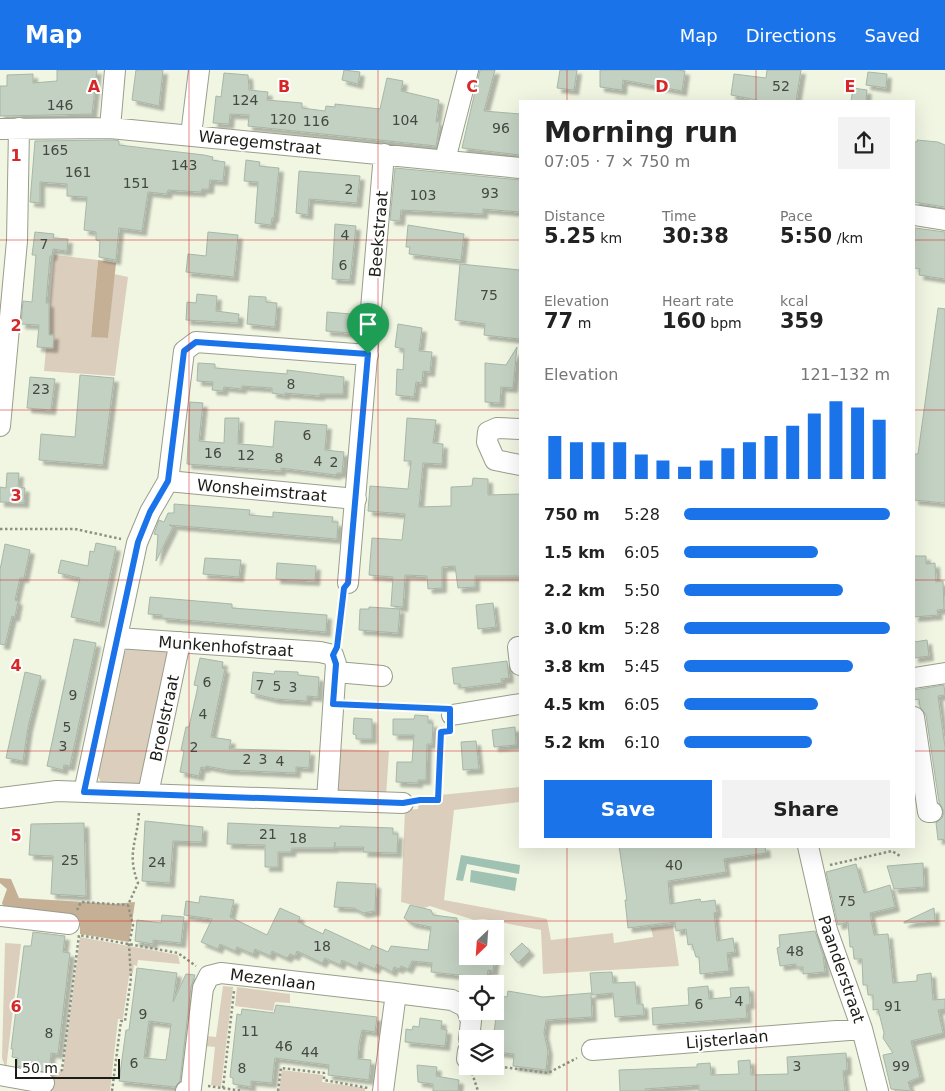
<!DOCTYPE html>
<meta charset="utf-8">
<style>
:root{--surface:#fff;--page:#f2f2f2;--text:#222;--muted:#767676;--accent:#1a73e8}
body{margin:0;font-family:"DejaVu Sans",sans-serif;background:var(--page);color:var(--text);height:100vh;display:flex;flex-direction:column;font-size:19px;white-space:nowrap}
*{box-sizing:border-box;margin:0}
p{font-size:16px;color:var(--muted)}
.icon{flex:none;width:28px;height:28px;fill:none;stroke:currentColor;stroke-width:2;stroke-linecap:round;stroke-linejoin:round}
.map{position:relative;flex:1;overflow:hidden}
.sheet{position:absolute;left:519px;top:30px;width:396px;height:748px;display:flex;flex-direction:column;background:var(--surface);border-radius:0px;box-shadow:0 5px 20px #0002}
.sheet>*{flex:none}
.needle{width:32px;rotate:205deg}
.fabs{position:absolute;left:459px;top:850px;display:grid;gap:10px}
.fabs a{display:grid;place-items:center;width:45px;height:45px;border-radius:0px;background:var(--surface);box-shadow:0 5px 20px #0002;font-size:25px}
.scale{position:absolute;left:15px;bottom:12px;width:105px;box-sizing:border-box;padding-left:5px;border:2px solid #1b1c16;border-top:0;font-size:14px;line-height:18px;white-space:nowrap;color:#1b1c16;-webkit-text-stroke:4px #fff;paint-order:stroke}
.pin{position:absolute;display:grid;place-items:center;width:42px;height:42px;color:#fff;margin:-51px -21px;border-radius:50% 50% 50% 0;rotate:-45deg;box-shadow:0 0 5px #0007}
.pin .icon{rotate:45deg}
.round{display:grid;place-items:center;flex:none;width:52px;height:52px;border-radius:0px;background:var(--page)}
.summary{display:flex;align-items:center;justify-content:space-between;height:85px;padding:0 25px}
h1{font-size:28px;font-weight:800;line-height:38px}
.figures{display:grid;grid-template-columns:repeat(3,1fr);gap:8px;height:85px;padding:5px 25px}
.figures div{display:grid;align-content:center}
.figures b{font-size:21px;font-weight:800}
.figures small{font-size:14px;font-weight:400}
.figures p{font-size:14px}
.chart{height:140px;padding:10px 25px}
.chart p{display:flex;justify-content:space-between}
.chart svg{width:100%;height:90px;margin-top:5px;stroke:var(--accent);stroke-width:6}
.primary-button{display:flex;gap:10px;margin-top:auto;padding:10px 25px}
.primary-button a{flex:1;height:58px;border-radius:0px;background:var(--accent);color:#fff;font-size:20px;font-weight:800;line-height:58px;text-align:center}
.primary-button a+a{background:var(--page);color:var(--text)}
ul{padding:0 25px;list-style:none;font-size:16px}
li{display:grid;grid-template-columns:80px 60px 1fr;align-items:center;height:38px}
li i{height:12px;border-radius:6px;background:var(--accent)}
header{display:flex;align-items:center;gap:30px;box-sizing:border-box;height:70px;padding:0 25px;background:var(--accent);color:#fff}
header strong{font-size:24px}
nav{display:flex;gap:28px;margin-inline-start:auto;font-size:18px}
.map>svg:first-child{display:block}
</style>
<header>
<strong>Map</strong>
<nav><a>Map</a><a>Directions</a><a>Saved</a></nav>
</header>
<div class="map">
<svg width="945" height="1021" viewBox="0 0 945 1021">
<defs>
<filter id="shadow"><feDropShadow dx="4.5" dy="4.5" stdDeviation="1" flood-color="#0004"/></filter>
</defs>
<rect width="100%" height="100%" fill="#f0f6e2"/>
<path fill="#dccebc" d="M54,185L98,190L91,266L108,268L114,204L128,207L115,306L44,301Z
M127,578H161L168,582L141,715L101,713L98,705L121,590Z
M336,679L389,681L386,727L340,724L335,717Z
M520,717V732L454,740L444,830L547,849L551,870L613,863L614,873L653,867L651,858L673,856L679,896L543,904L541,860L483,849L474,850L430,836L424,838L401,832L405,740L418,739L419,731L440,732V725Z
M80,867L178,885L180,894L138,890L137,896L134,895L133,903L129,906L123,949H118L110,1021H50L51,1007L63,1000Z
M5,873L21,874L6,999L2,988Z
M223,916L233,917L221,1017L211,1015L215,977L205,976L206,966L216,967Z
M237,917L290,924V933L275,932L273,941L235,936Z
M282,1000L323,1005L322,1012L365,1018V1021H279Z"/>
<path fill="#c5b096" d="M98,190L116,193L108,268L91,267Z
M0,808L11,809L19,828L115,834L135,832L129,872L80,864V851L18,846L5,842L2,833L7,819L0,813Z"/>
<path fill="#9fc2b2" d="M461,785L520,795L519,804L467,794L463,811L456,810Z
M471,800L517,808L515,821L470,812Z"/>
<path fill="#c3d1c2" stroke="#a8b6a7" fill-rule="evenodd" filter="url(#shadow)" d="M57,0H97L92,44L0,46V16H7V5L33,4V13L57,11Z
M136,0H163L159,36L132,30Z
M344,0L360,2L358,14L342,10Z
M480,0H495L484,41L520,44V85L462,78Z
M560,0H577L574,20L557,18Z
M600,0H677L685,1L682,21L623,10L622,20L600,17Z
M767,0H801L796,31H762L731,25L734,4L766,8Z
M868,2L887,4L886,18L866,15Z
M224,3L248,5L249,20L268,22L267,30L302,33V38L325,41L326,36L335,37V34L380,39L387,8L403,11L401,21L439,30L436,52H440L436,76L248,56L249,45L230,44L229,54L213,53L216,26L221,27Z
M853,18L867,20L866,31H851Z
M917,70L938,72L945,75V137L914,132V72H917Z
M35,71L115,70L119,71V75L204,85L213,87L212,90L225,92L223,111L210,110L209,119H202L201,122L168,120L167,124L148,122L142,161L119,158L116,190L99,187L100,171L96,170V162L84,160L87,127L67,126V114L40,112V133L30,132Z
M246,90L260,92L259,96L279,98L274,148H272L271,155L255,153L258,112L244,111Z
M395,98L520,110V142L483,139V144L401,140L400,151L390,150Z
M299,101L360,106L357,133L309,129L308,145L296,143Z
M335,154L356,156L350,210L332,209Z
M408,155L464,164L461,190L409,184L410,177H406Z
M915,158L945,162V209L919,205L920,199L914,198Z
M35,162L54,164L53,168L68,169L67,181L53,179L52,186H50L46,233H49V265H54L53,278L37,277L39,255L21,254L23,231L32,232L36,185H32Z
M208,162L238,165L234,207L186,202L188,184L206,186Z
M460,194L520,200V269L484,265L485,254L455,250Z
M197,224L217,226L216,241L239,244L238,253L186,250L187,232L196,233Z
M249,226L266,227V232L277,233L275,257L247,254Z
M938,238L945,239V433L914,430V384H918Z
M327,242L351,244L350,263L326,261Z
M398,254L422,258L419,281L432,282L430,302L423,301L422,313L416,312L414,327L396,325L397,299L403,300L404,279L395,277Z
M517,277L513,318L501,317L500,333L485,332V293L506,295Z
M198,293L215,294V298L287,304V300L344,307L343,324H320V326L285,323V325L272,323V318L242,316V319L224,317L223,321L212,320L213,312L197,311Z
M80,305L114,308L103,395L39,390L41,364L75,367Z
M30,307L55,309L51,340L27,338Z
M190,332L203,333L199,371L224,373L225,348H239L238,374L254,375L273,377L275,351L327,355L325,380L344,382L342,403H337L336,405L281,398V401L187,394Z
M407,348L436,350L433,373L443,374L442,394L423,393L419,437L451,436V417L472,416L473,408L488,409V425L520,424V506H475V517L458,518L455,496L442,497V518L428,519L427,506L405,505L403,537L391,536L393,507L369,505L372,468L402,470L405,444L368,441L370,416L408,419L411,391H404Z
M7,403H19L18,417L25,418L24,433L0,432V417L6,418Z
M174,434L250,440L249,445L273,447V442L333,447L332,452H338L337,469L169,455L173,457L156,491L158,465L154,464L159,450L164,452L168,443H174Z
M96,473L116,477L100,553L71,547L80,508L58,503L61,490L88,496L90,481L94,482Z
M5,474L30,480L24,508H20L15,530L18,531L15,547L12,546L5,575L0,574V500Z
M914,486H926V494L935,493L936,512L943,511L944,539L937,540L938,545L914,547Z
M205,488L241,490L239,507L203,504Z
M277,493L316,496L315,511L276,509Z
M150,527L232,534V538L327,545L326,562L162,548V545L148,544Z
M493,533L496,557L478,559L476,535Z
M369,537L400,539L398,563L359,560L360,539H369Z
M74,569L96,573L70,696L64,695L63,700L47,696Z
M927,570L929,586L914,588V572Z
M200,588L223,592L222,598L225,599L211,667L231,670L229,679L310,681L309,698L296,697V703L227,700L206,696L205,698L201,697L199,706L180,702L184,681L181,680L186,657H189L198,616L194,615Z
M507,591L509,608L501,609L502,613L461,618L460,614H454L452,598Z
M275,601L298,602V605L319,607L318,627L307,626V631L275,629L251,623L253,602L274,604Z
M25,602L41,606L28,657L23,691L6,688Z
M944,615L945,625L938,626L945,677V769L938,770L936,753L942,748L944,742L939,732L926,645L920,637L919,629L914,630V620Z
M415,645L428,646V653H433L432,674H427L426,710H418V713L396,712L397,692H412L414,665H393V649H414Z
M354,648L372,649V669H356V665L353,664Z
M515,657L516,675L494,677L492,660Z
M476,671L479,699L463,700L461,672Z
M145,751L203,757L202,772L173,771L170,813L142,811Z
M84,753L86,826L51,824L53,786L29,785L31,754Z
M228,753L340,758V756L393,758V764H398L397,783L363,782L364,777H335V772L334,778H292L291,782H278V797H265V775L227,774Z
M619,776H765L766,783L724,789L726,802L668,811L670,834L700,829L701,832L715,830L717,842L714,843L717,871L733,868L735,882L727,883L729,901L700,904L699,887H696L692,874L688,875L686,859L676,861L675,852L628,858L625,830H627Z
M923,793L924,817L894,819L887,796Z
M856,794L864,823L890,815L895,837L870,843L874,865L888,864L893,913L917,911V905L931,903L933,930L945,929V939L938,940L943,963L911,971L920,1007L908,1012L911,1021L891,1019L883,985L893,983L883,968L884,963L878,939L873,940V925H868L867,915H863L862,889H854L853,877H850L848,852L838,855L826,802Z
M337,812L376,814L375,841L363,843L354,838L334,837Z
M200,826L234,830L230,847L267,865L280,838L300,847L298,852L323,864L325,859L370,880L372,875L388,882L391,876L428,880L431,857L411,853L404,848L410,835L431,840L433,845L457,848V852L468,853V886H495L493,901L488,900L487,908L449,904L431,902L432,893L412,891L408,899L401,896L399,899L394,897L392,902L377,894L375,899L359,892L357,897L342,890L340,895L325,888L322,893L297,881L295,886L290,884L287,888L272,881L270,886L255,879L253,884L237,877L235,881L220,874L218,879L201,872L212,849L184,845L186,831L199,833Z
M934,838L935,851L904,853V852Z
M162,845L184,847L181,873L153,870V874L135,871L137,850L161,853Z
M815,861L823,885L825,902L803,904V897H796V894L780,896L777,878L780,877L779,865Z
M33,862L65,866L63,882L70,883L58,984L51,983L49,1003L17,996L18,988L12,987L13,979H11L24,876H31Z
M522,873L530,881L518,893L510,884Z
M137,898L177,903L173,932L186,904L195,905L191,917L180,1011L175,1017L119,1011L126,960H129ZM149,951L171,954L166,990L144,988Z
M612,902L613,913L635,912L637,934H643L644,945L615,947L613,923L592,925L590,903Z
M708,916L709,929L731,927L730,918L749,917L750,934L746,935L747,948L653,955L652,938L689,935L688,918Z
M508,921L543,927L591,923L592,947L546,950L544,963L548,981L546,1000L513,996L514,984L495,982L493,969L499,926L507,927Z
M276,935L377,947L375,962L362,960L359,974L358,989L371,990L369,1010L328,1005L329,995L275,988L272,1013L251,1011V1017L233,1014V1008L230,1007L237,944L241,945L242,939L274,943Z
M420,948L442,951L441,959L447,960L445,976L405,972L406,959L412,960L413,956L419,957Z
M846,983L847,1000L843,1001L845,1021H699V1015L645,1019L646,1021H620L619,1000L697,997V994L710,993L711,1005L739,1004L738,991L750,990L751,1005L788,1004L787,987Z
M417,995L437,997L436,1006L459,1010L458,1021H433V1014L418,1012Z"/>
<g fill="none" stroke-linecap="round" stroke-linejoin="round">
<defs>
<path id="minor" d="M110,58L115,0
M0,59L110,58L520,98
M191,65L199,0
M445,90L468,0
M914,145L945,150
M0,356L17,171L19,58
M520,359L497,358L488,362L487,372L495,390L520,395
M168,411L356,429
M348,513L384,84
M118,568L320,582L333,585L336,594L327,730
M518,577L520,595
M336,602L382,606
M914,608L945,603
M452,645L520,634
M914,647L928,742H932
M84,722L137,473L150,442L168,411L184,281L196,272L368,285
M148,724L180,572
M0,728L57,721L403,733
M808,776L827,860L862,959L878,1021
M0,846L69,854
M396,923L452,930L466,937L471,951L469,969
M592,980L862,959
M467,989L468,981
M0,1005L44,1013
M186,1021L191,1018L203,918L209,906L221,903L396,923L383,1021"/>
</defs>
<use href="#minor" stroke="#999e8c" stroke-width="22"/>
<path stroke="#8d9183" stroke-width="2.5" stroke-dasharray="2.5 2.5" stroke-linecap="butt" d="M0,459H75L121,469
M338,570L343,528
M349,635L438,639
M420,729L438,730L441,662L446,661
M830,795L892,781L900,786
M77,840L81,832L128,835
M495,996L548,1003L577,988
M56,1003L62,1000L79,865L178,883L196,896
M472,1003L478,1021
M208,1016L243,1021
M223,1018L234,921
M112,1021L121,951H125L131,908L129,875L133,855L128,835L138,813C126,782 138,771 139,741
M278,1021L281,998L324,1003V1010L368,1018"/>
<use href="#minor" stroke="#fff" stroke-width="20"/>
</g>
<g fill="none" stroke-linecap="round" stroke-linejoin="round">
<defs>
<path id="route" d="M196,272L368,284L348,513L344,518L337,577L333,585L336,594L333,634L450,639V661L441,662L438,730H420L403,733L84,722L138,472L150,442L168,411L184,281Z"/>
</defs>
<use href="#route" stroke="#fff" stroke-width="10"/>
<use href="#route" stroke="#1a73e8" stroke-width="6"/>
</g>
<path fill="none" stroke="#d62828" stroke-width="1" stroke-opacity="0.55" d="M189,0V1021M378,0V1021M567,0V31M756,0V31M0,170H520M914,170H945M0,340H520M914,340H945M0,510H520M914,510H945M0,681H520M914,681H945M567,776V1021M756,776V1021M0,851H945"/>
<g text-anchor="middle" stroke-width="4" stroke-linejoin="round" paint-order="stroke">
<g font-size="14" fill="#454941">
<text x="781" y="21">52</text>
<text x="245" y="35">124</text>
<text x="60" y="40">146</text>
<text x="283" y="54">120</text>
<text x="405" y="55">104</text>
<text x="316" y="56">116</text>
<text x="501" y="63">96</text>
<text x="55" y="85">165</text>
<text x="184" y="100">143</text>
<text x="78" y="107">161</text>
<text x="136" y="118">151</text>
<text x="349" y="124">2</text>
<text x="490" y="128">93</text>
<text x="423" y="130">103</text>
<text x="345" y="170">4</text>
<text x="44" y="179">7</text>
<text x="343" y="200">6</text>
<text x="489" y="230">75</text>
<text x="291" y="319">8</text>
<text x="41" y="324">23</text>
<text x="307" y="370">6</text>
<text x="213" y="388">16</text>
<text x="246" y="390">12</text>
<text x="279" y="393">8</text>
<text x="318" y="396">4</text>
<text x="334" y="397">2</text>
<text x="207" y="617">6</text>
<text x="260" y="620">7</text>
<text x="277" y="621">5</text>
<text x="293" y="622">3</text>
<text x="73" y="630">9</text>
<text x="203" y="649">4</text>
<text x="67" y="662">5</text>
<text x="63" y="681">3</text>
<text x="194" y="682">2</text>
<text x="247" y="694">2</text>
<text x="263" y="694">3</text>
<text x="280" y="696">4</text>
<text x="268" y="769">21</text>
<text x="298" y="773">18</text>
<text x="70" y="795">25</text>
<text x="157" y="797">24</text>
<text x="674" y="800">40</text>
<text x="847" y="836">75</text>
<text x="322" y="881">18</text>
<text x="795" y="886">48</text>
<text x="739" y="936">4</text>
<text x="699" y="939">6</text>
<text x="893" y="941">91</text>
<text x="143" y="949">9</text>
<text x="250" y="966">11</text>
<text x="49" y="968">8</text>
<text x="284" y="981">46</text>
<text x="310" y="987">44</text>
<text x="134" y="998">6</text>
<text x="797" y="1001">3</text>
<text x="901" y="1001">99</text>
<text x="242" y="1003">8</text>
</g>
<g font-size="16" fill="#1b1c16" stroke="#fff">
<text transform="translate(260 72) rotate(6)" y="6">Waregemstraat</text>
<text transform="translate(378 164) rotate(-85)" y="6">Beekstraat</text>
<text transform="translate(262 420) rotate(5)" y="6">Wonsheimstraat</text>
<text transform="translate(226 576) rotate(4)" y="6">Munkenhofstraat</text>
<text transform="translate(164 648) rotate(-78)" y="6">Broelstraat</text>
<text transform="translate(842 899) rotate(71)" y="6">Paanderstraat</text>
<text transform="translate(273 909) rotate(7)" y="6">Mezenlaan</text>
<text transform="translate(727 969) rotate(-5)" y="6">Lijsterlaan</text>
</g>
</g>
<g font-size="16" text-anchor="middle" font-weight="bold" fill="#d62828" stroke="#fff" stroke-width="4" stroke-linejoin="round" paint-order="stroke">
<text x="94" y="22">A</text>
<text x="284" y="22">B</text>
<text x="472" y="22">C</text>
<text x="662" y="22">D</text>
<text x="850" y="22">E</text>
<text x="16" y="91">1</text>
<text x="16" y="261">2</text>
<text x="16" y="431">3</text>
<text x="16" y="601">4</text>
<text x="16" y="771">5</text>
<text x="16" y="942">6</text>
</g>
</svg>
<div class="fabs">
<a><svg class="needle" viewBox="-14 -14 28 28"><path d="M0-13l5 13h-10z" fill="#e53935"/><path d="M0 13l5-13h-10z" fill="#767676"/></svg></a>
<a><svg class="icon" aria-label="locate" viewBox="0 0 24 24"><circle cx="12" cy="12" r="6"/><path d="M12 2v4M12 18v4M2 12h4M18 12h4"/></svg></a>
<a><svg class="icon" aria-label="layers" viewBox="0 0 24 24"><path d="M12 4l9 5-9 5-9-5zM3 14l9 5 9-5"/></svg></a>
</div>
<div class="scale">50 m</div>
<div class="pin" style="left:368px;top:284px;background:#1e9e55"><svg class="icon" aria-label="arrive" viewBox="0 0 24 24"><path d="M6 21V4h12l-3 4 3 4H6"/></svg></div>
<section class="sheet">
<div class="summary"><div><h1>Morning run</h1><p>07:05 · 7 × 750 m</p></div><a class="round"><svg class="icon" aria-label="share" viewBox="0 0 24 24"><path d="M12 15V3M7 8l5-5 5 5M5 13v7h14v-7"/></svg></a></div>
<div class="figures">
<div><p>Distance</p><b>5.25<small> km</small></b></div>
<div><p>Time</p><b>30:38</b></div>
<div><p>Pace</p><b>5:50<small> /km</small></b></div>
</div>
<div class="figures">
<div><p>Elevation</p><b>77<small> m</small></b></div>
<div><p>Heart rate</p><b>160<small> bpm</small></b></div>
<div><p>kcal</p><b>359</b></div>
</div>
<div class="chart"><p><span>Elevation</span>121–132 m</p>
<svg viewBox="0 0 160 44" preserveAspectRatio="none"><path d="M5 44V23M15 44V26M25 44V26M35 44V26M45 44V32M55 44V35M65 44V38M75 44V35M85 44V29M95 44V26M105 44V23M115 44V18M125 44V12M135 44V6M145 44V9M155 44V15"/></svg>
</div>
<ul>
<li><b>750 m</b>5:28<i style="width:100%"></i></li>
<li><b>1.5 km</b>6:05<i style="width:65%"></i></li>
<li><b>2.2 km</b>5:50<i style="width:77%"></i></li>
<li><b>3.0 km</b>5:28<i style="width:100%"></i></li>
<li><b>3.8 km</b>5:45<i style="width:82%"></i></li>
<li><b>4.5 km</b>6:05<i style="width:65%"></i></li>
<li><b>5.2 km</b>6:10<i style="width:62%"></i></li>
</ul>
<div class="primary-button"><a>Save</a><a>Share</a></div>
</section>
</div>
